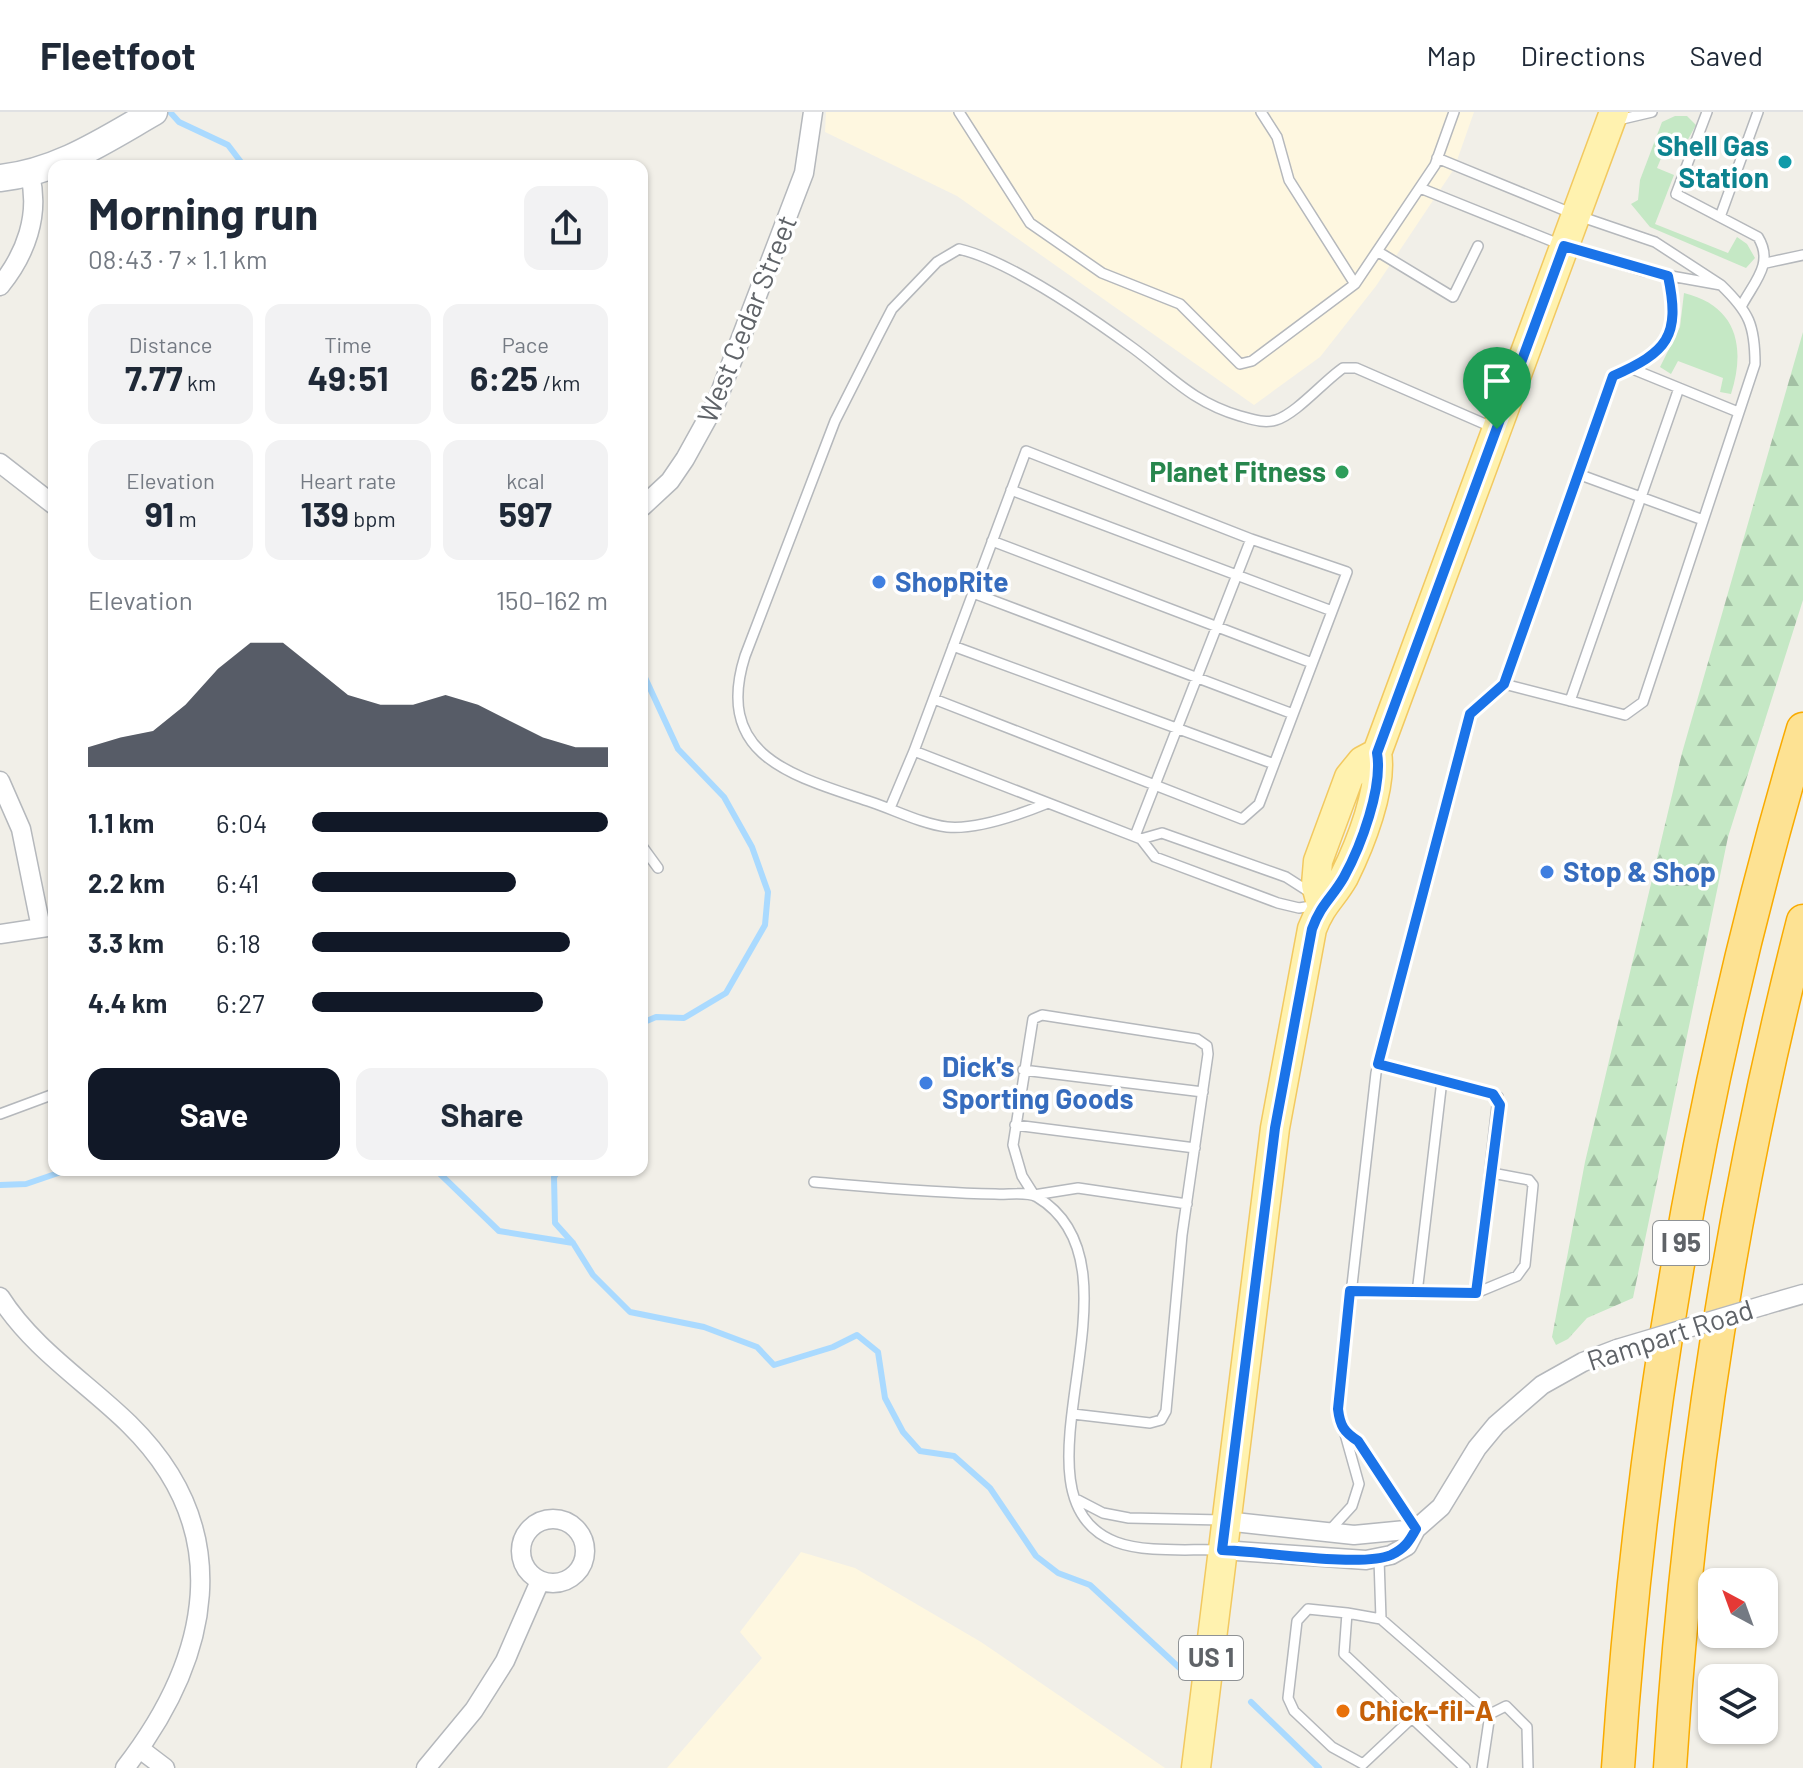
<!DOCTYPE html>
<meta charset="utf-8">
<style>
:root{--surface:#fff;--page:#f2f2f3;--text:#1f2937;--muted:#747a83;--line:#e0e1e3;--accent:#111827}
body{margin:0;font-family:Barlow,sans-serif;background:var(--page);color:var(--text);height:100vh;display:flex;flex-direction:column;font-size:30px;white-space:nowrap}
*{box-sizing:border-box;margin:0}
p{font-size:26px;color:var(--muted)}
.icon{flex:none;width:44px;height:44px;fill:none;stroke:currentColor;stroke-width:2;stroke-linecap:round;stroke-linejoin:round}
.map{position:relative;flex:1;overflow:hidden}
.panel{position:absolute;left:48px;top:48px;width:600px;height:1016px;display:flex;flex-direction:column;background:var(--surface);border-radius:16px;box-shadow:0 2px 6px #0004}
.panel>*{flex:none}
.needle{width:52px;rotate:319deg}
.controls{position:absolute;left:1698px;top:1456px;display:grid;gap:16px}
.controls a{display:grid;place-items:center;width:80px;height:80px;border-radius:16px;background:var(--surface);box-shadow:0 2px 6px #0004;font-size:40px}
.pin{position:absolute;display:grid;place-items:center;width:68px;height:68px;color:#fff;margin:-82px -34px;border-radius:50% 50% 50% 0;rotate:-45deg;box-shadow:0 0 8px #0007}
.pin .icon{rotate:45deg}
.round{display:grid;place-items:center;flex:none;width:84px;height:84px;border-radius:16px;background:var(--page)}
.summary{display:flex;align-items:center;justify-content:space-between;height:136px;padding:0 40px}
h1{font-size:44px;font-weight:700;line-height:60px}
.figures{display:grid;grid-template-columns:repeat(3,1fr);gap:12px;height:136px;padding:8px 40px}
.figures div{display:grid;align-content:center;border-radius:16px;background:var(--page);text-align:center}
.figures b{font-size:34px;font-weight:700}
.figures small{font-size:22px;font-weight:400}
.figures p{font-size:22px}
.chart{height:224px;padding:16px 40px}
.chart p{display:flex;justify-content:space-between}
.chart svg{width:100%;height:144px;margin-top:8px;fill:var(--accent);opacity:.7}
.primary-button{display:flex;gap:16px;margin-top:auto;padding:16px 40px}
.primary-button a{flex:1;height:92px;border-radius:16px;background:var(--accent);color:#fff;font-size:32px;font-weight:700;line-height:92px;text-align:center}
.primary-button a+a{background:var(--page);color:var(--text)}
ul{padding:0 40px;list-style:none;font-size:26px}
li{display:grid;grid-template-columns:128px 96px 1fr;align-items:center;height:60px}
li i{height:20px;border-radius:10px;background:var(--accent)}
header{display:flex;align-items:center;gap:48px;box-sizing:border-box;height:112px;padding:0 40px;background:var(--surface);border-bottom:2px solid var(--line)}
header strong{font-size:38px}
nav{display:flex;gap:44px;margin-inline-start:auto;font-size:28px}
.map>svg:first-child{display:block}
</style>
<header>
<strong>Fleetfoot</strong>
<nav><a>Map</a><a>Directions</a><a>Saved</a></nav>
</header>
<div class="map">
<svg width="1803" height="1656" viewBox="0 0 1803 1656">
<defs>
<pattern id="forest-firs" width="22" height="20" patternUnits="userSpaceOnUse" patternTransform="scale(2)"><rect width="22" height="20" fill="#c5e8c5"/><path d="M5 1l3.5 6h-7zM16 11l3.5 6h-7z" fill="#a3c0a4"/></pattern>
</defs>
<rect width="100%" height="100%" fill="#f1efe8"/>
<path fill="#fef7e0" d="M826,0H1474L1454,57L1376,174L1320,245L1254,293L957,84L825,20Z
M801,1440L855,1456L981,1530L1165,1656H667L762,1546L740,1520Z"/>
<path fill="#c5e8c5" d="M1675,4H1687L1696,13L1686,31L1669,27L1657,56L1674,63L1655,112L1728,141L1737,125L1747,132L1755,146L1746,156L1650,115L1631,92L1638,88L1640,68L1662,10Z
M1684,181C1737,194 1746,235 1731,282L1720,280L1723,266L1678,249L1671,262L1660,255L1680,215Z"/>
<path fill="url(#forest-firs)" d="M1803,220V488L1728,725L1633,1186L1587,1206L1568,1227L1556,1233L1552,1225L1585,1050L1682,641Z"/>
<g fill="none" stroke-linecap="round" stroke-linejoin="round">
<path stroke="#aadaff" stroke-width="6" d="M170,0L179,10L228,33L244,54
M642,559L678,637L724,685L752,735L768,780L765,813L726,881L684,906L656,905L642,911
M436,1058L499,1119L573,1131
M559,1058L554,1065L555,1111L573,1131L593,1163L630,1200L704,1215L757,1235L774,1253L833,1235L857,1223L878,1240L885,1286L903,1320L920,1339L954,1344L990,1376L1036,1444L1058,1461L1090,1473L1185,1561
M0,1073L26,1072L67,1058
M1251,1590L1319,1656"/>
<defs>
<path id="lane" d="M959,0L1030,111L1102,161L1180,192L1240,252L1252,249L1355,172L1435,53L1454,0
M1261,0L1277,25L1289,68L1355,172
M1707,0L1676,82L1758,125C1774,151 1755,169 1742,193
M1618,8L1652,0
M1420,76L1564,134L1643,159L1721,173L1655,130L1576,103L1437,46
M1720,105L1758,0
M1377,139L1453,185L1478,134
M1766,151L1803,143
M1668,164C1681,226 1667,240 1613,264L1504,572L1625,603L1643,590L1755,252C1755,213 1749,200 1721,173
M1630,256L1738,300
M1578,362L1703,408
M1011,378L1332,499
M992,429L1312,551
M973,481L1293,602
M953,534L1274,652
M934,587L1242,707L1259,692L1347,460L1251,427
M1570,589L1679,276
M1048,691C1021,702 977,718 947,715C922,712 895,698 871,690C794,664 713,645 745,544L835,309L879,222L892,197L937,150L959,137C1010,149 1089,204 1133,236C1171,264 1192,290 1240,304C1251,307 1264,312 1276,308C1296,302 1324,269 1343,256H1356L1494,316
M890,696L914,639
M1135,724L1251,427L1026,339L914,639L1141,727L1155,745L1278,791L1299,796L1318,793
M1141,727L1162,721L1286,765L1311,781
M642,734L658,756
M1023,958L1203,980
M0,1002L54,982
M1015,1013L1195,1036
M814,1070C874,1075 935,1081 995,1082C1007,1083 1027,1079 1037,1085C1156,1156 997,1384 1116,1430C1145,1441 1187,1437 1219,1438
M1350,1179L1476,1181L1498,985L1378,952
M1417,1181L1442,968
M1476,1181L1517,1164L1525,1153L1533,1073L1529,1068L1492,1061
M1073,1302L1150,1311L1161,1308L1166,1299L1182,1123L1208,942L1207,934L1197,927L1042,903L1033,907L1013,1033L1022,1064L1034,1083L1078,1076L1187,1092
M1344,1320L1358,1329L1416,1417
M1078,1388L1103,1401L1129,1406L1222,1408
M1330,1418L1352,1394L1359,1372L1338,1297L1376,961L1470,602L1504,572
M1379,1447L1381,1507L1490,1602
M1347,1501L1308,1497L1297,1509L1288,1586L1294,1599L1332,1635L1363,1652L1412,1606
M1381,1507L1347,1501L1344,1542L1465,1656
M1482,1656L1490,1602L1506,1594L1527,1615L1528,1656"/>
<path id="street" d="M0,174C26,142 40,103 30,63
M0,351L54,393
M642,395L670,369L685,347L716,291L804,61L813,0
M0,669L21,717L41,816
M0,822L54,814
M0,1185C33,1237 86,1270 129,1312C238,1419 210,1546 125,1656
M1765,1193L1803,1182
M521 1439a32 32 0 1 1 64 0a32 32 0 1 1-64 0Z
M1225,1409L1354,1423L1416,1417
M1222,1438L1366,1448L1391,1443L1407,1434L1416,1417L1441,1395L1477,1336L1496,1313L1542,1273L1583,1250L1617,1237
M140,1637L165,1656
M426,1656L474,1598L505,1549L540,1469"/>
<path id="secondary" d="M0,66C58,60 105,28 154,0"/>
<path id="primary" d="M1321,792L1316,773L1318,749L1349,665L1362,649L1377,641
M1196,1656L1275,1016L1312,817C1322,791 1332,786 1344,765C1360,733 1383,675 1377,641L1614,0"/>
<path id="highway" d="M1618,1656C1642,1303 1702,956 1803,617
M1670,1656C1688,1370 1732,1086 1803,809"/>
</defs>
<use href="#lane" stroke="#b5b8bc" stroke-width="12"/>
<use href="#street" stroke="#b5b8bc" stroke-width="21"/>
<use href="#secondary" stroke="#b6babf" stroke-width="29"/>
<use href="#primary" stroke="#f2c960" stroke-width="31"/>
<use href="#highway" stroke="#f9ab00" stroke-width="35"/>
<use href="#lane" stroke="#fff" stroke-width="9"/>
<use href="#street" stroke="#fff" stroke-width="18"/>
<use href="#secondary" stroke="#fff" stroke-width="26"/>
<use href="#primary" stroke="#fff2af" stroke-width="28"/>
<use href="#highway" stroke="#fde293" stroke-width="32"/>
<defs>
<path id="street-bridge" d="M1617,1237L1765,1193"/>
</defs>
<use href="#street-bridge" stroke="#b5b8bc" stroke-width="21" stroke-linecap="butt"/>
<use href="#street-bridge" stroke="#fff" stroke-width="18"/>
</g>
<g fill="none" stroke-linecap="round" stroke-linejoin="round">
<defs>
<path id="route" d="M1564,134L1668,164C1681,225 1667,240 1613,264L1504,572L1470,602L1378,952L1493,982L1500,993L1476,1181L1350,1179L1338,1297C1340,1314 1344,1320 1358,1329L1416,1417C1409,1430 1404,1437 1391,1443C1360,1456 1261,1439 1222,1438L1275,1016L1312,817C1321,792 1332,786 1344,765C1361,734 1383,675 1377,641Z"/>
</defs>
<use href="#route" stroke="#fff" stroke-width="16"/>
<use href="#route" stroke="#1a73e8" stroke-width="10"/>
</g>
<circle fill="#0f9aa8" stroke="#fff" stroke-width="3" cx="1785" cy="50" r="8"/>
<circle fill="#2e9e5b" stroke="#fff" stroke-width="3" cx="1342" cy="360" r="8"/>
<g fill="#3f7fe0" stroke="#fff" stroke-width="3">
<circle cx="879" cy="470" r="8"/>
<circle cx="1547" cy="760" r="8"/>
<circle cx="926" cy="971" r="8"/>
</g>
<circle fill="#e8710a" stroke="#fff" stroke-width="3" cx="1343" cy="1599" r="8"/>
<g text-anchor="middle" stroke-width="7" stroke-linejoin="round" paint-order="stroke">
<g fill="#fff" stroke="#8f9295" stroke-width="2">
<rect x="1653" y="1109" width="56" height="44" rx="6"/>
<rect x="1179" y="1524" width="64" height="44" rx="6"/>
</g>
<g font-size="26" font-weight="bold" fill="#5f6368">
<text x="1681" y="1140">I 95</text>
<text x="1211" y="1555">US 1</text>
</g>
<g font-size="28" font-weight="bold" fill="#0d838f" stroke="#fff" text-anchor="end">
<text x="1769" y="44">Shell Gas<tspan x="1769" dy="32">Station</tspan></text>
</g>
<g font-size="28" fill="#5f6368" stroke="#fff">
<text transform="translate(747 207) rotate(-68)" y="10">West Cedar Street</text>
<text transform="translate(1670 1223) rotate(-18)" y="10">Rampart Road</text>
</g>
<g font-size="28" font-weight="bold" fill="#27864d" stroke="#fff" text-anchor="end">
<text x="1326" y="370">Planet Fitness</text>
</g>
<g font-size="28" font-weight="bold" fill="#366cbe" stroke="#fff" text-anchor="start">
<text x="895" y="480">ShopRite</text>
<text x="1563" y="770">Stop &amp; Shop</text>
<text x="942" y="965">Dick's<tspan x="942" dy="32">Sporting Goods</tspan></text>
</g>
<g font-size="28" font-weight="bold" fill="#c56008" stroke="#fff" text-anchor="start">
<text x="1359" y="1609">Chick-fil-A</text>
</g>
</g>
</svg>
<div class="controls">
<a><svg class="needle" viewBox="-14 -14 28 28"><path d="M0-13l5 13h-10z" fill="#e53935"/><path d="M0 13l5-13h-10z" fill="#747a83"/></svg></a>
<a><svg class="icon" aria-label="layers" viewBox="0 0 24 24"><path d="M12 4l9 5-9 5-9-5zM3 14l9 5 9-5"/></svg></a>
</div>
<div class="pin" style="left:1497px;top:317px;background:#1e9e55"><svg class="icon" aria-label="arrive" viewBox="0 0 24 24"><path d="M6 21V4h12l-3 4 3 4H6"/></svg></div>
<section class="panel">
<div class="summary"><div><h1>Morning run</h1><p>08:43 · 7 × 1.1 km</p></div><a class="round"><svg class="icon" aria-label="share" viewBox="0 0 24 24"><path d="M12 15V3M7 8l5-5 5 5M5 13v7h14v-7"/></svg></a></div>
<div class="figures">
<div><p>Distance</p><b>7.77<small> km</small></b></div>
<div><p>Time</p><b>49:51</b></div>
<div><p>Pace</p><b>6:25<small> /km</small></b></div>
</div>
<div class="figures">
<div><p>Elevation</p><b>91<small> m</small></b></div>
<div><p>Heart rate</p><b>139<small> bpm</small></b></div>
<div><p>kcal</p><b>597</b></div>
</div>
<div class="chart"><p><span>Elevation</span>150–162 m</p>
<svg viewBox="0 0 160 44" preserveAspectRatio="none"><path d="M0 44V38L10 35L20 33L30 25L40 14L50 6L60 6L70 14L80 22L90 25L100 25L110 22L120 25L130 30L140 35L150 38L160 38V44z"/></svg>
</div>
<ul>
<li><b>1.1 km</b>6:04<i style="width:100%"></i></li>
<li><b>2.2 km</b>6:41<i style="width:69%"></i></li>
<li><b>3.3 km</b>6:18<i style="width:87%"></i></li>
<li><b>4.4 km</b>6:27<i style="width:78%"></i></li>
</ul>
<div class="primary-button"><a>Save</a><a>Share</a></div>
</section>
</div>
